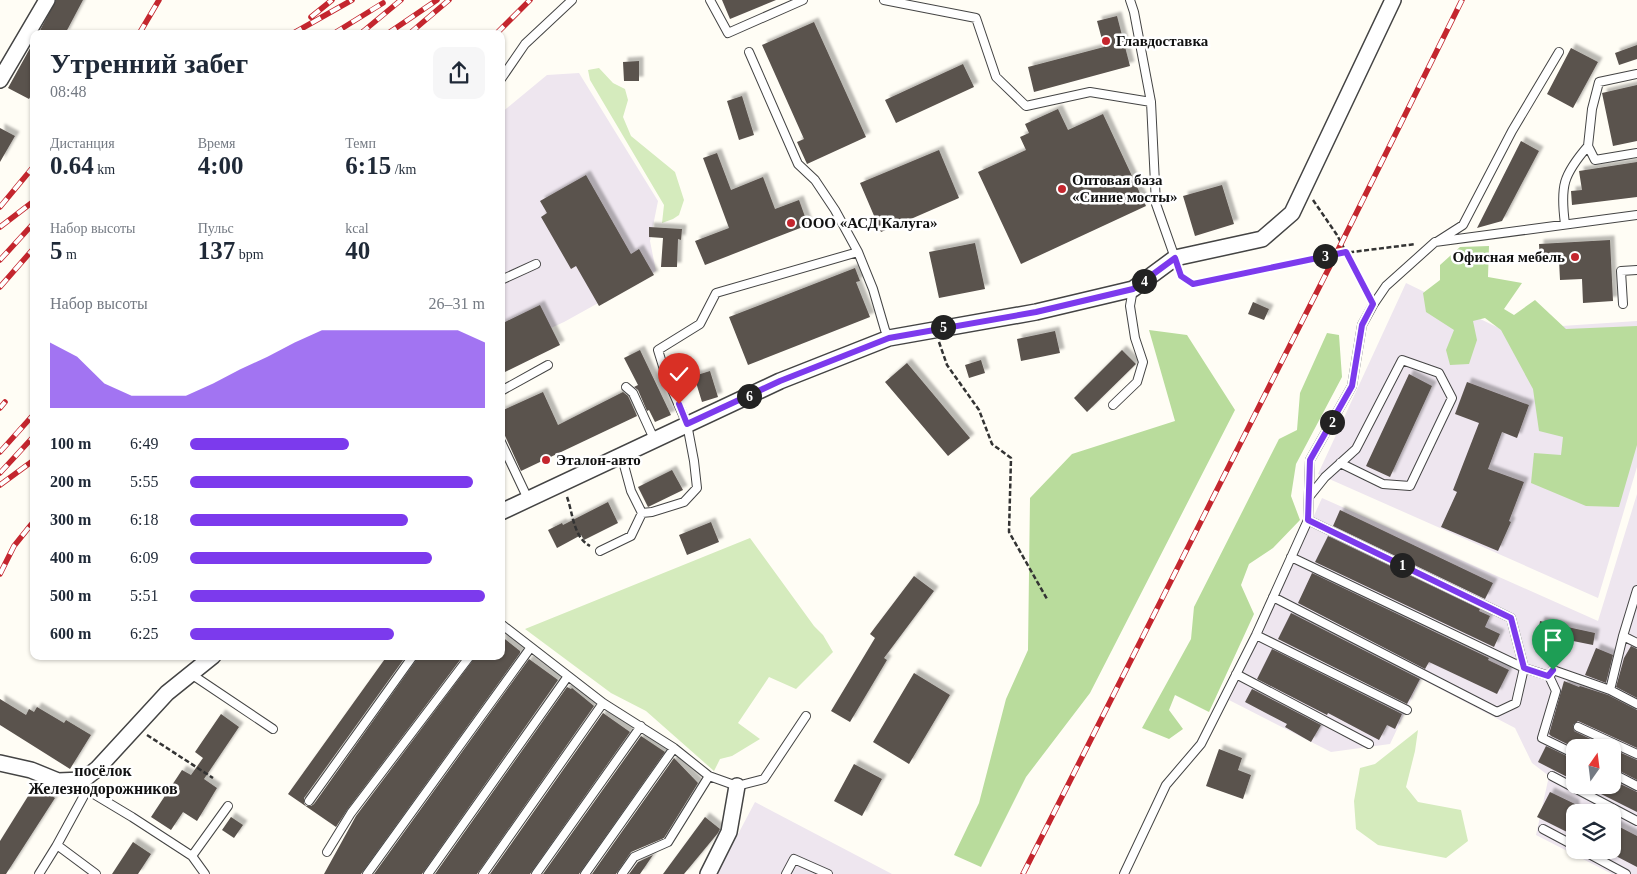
<!DOCTYPE html>
<html lang="ru">
<meta charset="utf-8">
<style>
:root{--surface:#fff;--page:#f6f6f7;--text:#1f2937;--muted:#747a83;--accent:#7c3aed}
body{margin:0;font-family:Georgia,serif;background:var(--page);color:var(--text);height:100vh;display:flex;flex-direction:column;font-size:19px;white-space:nowrap}
*{box-sizing:border-box;margin:0}
p{font-size:16px;color:var(--muted)}
.icon{flex:none;width:28px;height:28px;fill:none;stroke:currentColor;stroke-width:2;stroke-linecap:round;stroke-linejoin:round}
.map{position:relative;flex:1;overflow:hidden}
.panel{position:absolute;left:30px;top:30px;width:475px;height:630px;display:flex;flex-direction:column;background:var(--surface);border-radius:10px;box-shadow:0 1px 4px #0004}
.panel>*{flex:none}
.needle{width:32px;rotate:14deg}
.fabs{position:absolute;left:1566px;top:739px;display:grid;gap:10px}
.fabs a{display:grid;place-items:center;width:55px;height:55px;border-radius:10px;background:var(--surface);box-shadow:0 1px 4px #0004;font-size:25px}
.pin{position:absolute;display:grid;place-items:center;width:42px;height:42px;color:#fff;margin:-51px -21px;border-radius:50% 50% 50% 0;rotate:-45deg;box-shadow:0 0 5px #0007}
.pin .icon{rotate:45deg}
.km{position:absolute;width:25px;height:25px;margin:-12px;border-radius:50%;background:#222;color:#fff;font-size:14px;line-height:25px;text-align:center}
.round{display:grid;place-items:center;flex:none;width:52px;height:52px;border-radius:10px;background:var(--page)}
.overview{display:flex;align-items:center;justify-content:space-between;height:85px;padding:0 20px}
h1{font-size:28px;font-weight:700;line-height:38px}
.figures{display:grid;grid-template-columns:repeat(3,1fr);gap:8px;height:85px;padding:5px 20px}
.figures div{display:grid;align-content:center}
.figures b{font-size:25px;font-weight:700}
.figures small{font-size:14px;font-weight:400}
.figures p{font-size:14px}
.chart{height:140px;padding:10px 20px}
.chart p{display:flex;justify-content:space-between}
.chart svg{width:100%;height:90px;margin-top:5px;fill:var(--accent);opacity:.7}
ul{padding:0 20px;list-style:none;font-size:16px}
li{display:grid;grid-template-columns:80px 60px 1fr;align-items:center;height:38px}
li i{height:12px;border-radius:6px;background:var(--accent)}
.map>svg:first-child{display:block}
</style>
<div class="map">
<svg width="1637" height="874" viewBox="0 0 1637 874">
<defs>
<filter id="shadow"><feDropShadow dx="4.5" dy="-4.5" stdDeviation="1" flood-color="#0004"/></filter>
</defs>
<rect width="100%" height="100%" fill="#fffdf5"/>
<path fill="#eee6ef" fill-rule="evenodd" d="M579,73L658,201L650,241L656,271L564,322L501,351V113L547,75Z
M1406,283L1503,330L1637,321V467L1598,598L1318,474Z
M1637,494V874H1612L1536,835L1549,776L1532,763L1515,728L1421,679L1390,744L1331,752L1229,700L1322,498L1598,621ZM1575,748H1612V785H1575ZM1575,812H1612V850H1575Z
M755,802L892,874H717Z"/>
<path fill="#d5ebbd" d="M599,68L613,83L625,89L628,100L623,117L631,136L675,172L684,200L679,215L673,219L662,223L664,205L590,80L588,70Z
M750,538L814,626L823,635L833,652L796,689L769,677L738,723L760,739L732,756L720,759L714,771L646,711L611,693L525,629Z
M1418,730L1415,751L1406,787L1418,802L1461,810L1468,841L1446,858L1378,845L1356,829L1354,801L1360,768L1375,764Z"/>
<path fill="#b9dc9c" d="M1489,246L1488,277L1522,283L1504,309L1514,315L1535,300L1566,329L1637,326V445L1619,507L1586,506L1531,483L1534,453L1561,455L1563,437L1539,431L1533,389L1501,330L1485,318L1473,321L1477,340L1469,364L1450,365L1446,350L1454,330L1426,312L1423,293L1440,280V265L1460,247Z
M1149,330L1187,335L1235,410L1090,693L1026,777L981,867L954,855L979,803L1006,699L1028,650L1030,498L1072,454L1175,421Z
M1327,333L1339,335L1342,377L1296,464L1291,496L1300,520L1273,548L1249,564L1241,585L1254,614L1209,712L1175,695L1169,710L1183,729L1169,739L1142,728L1191,639L1194,607L1279,439L1297,430L1300,393Z"/>
<path fill="#5a524d" filter="url(#shadow)" d="M56,0H83L65,34H38Z
M722,0H776L730,19Z
M1117,16L1130,66L1034,92L1028,67L1104,47L1097,21Z
M814,22L866,137L807,164L797,142L804,139L762,45Z
M34,41V91L29,99L8,88Z
M1637,45V59L1619,65L1615,53Z
M1571,48L1598,62L1573,108L1547,94Z
M639,61V81H624L623,62Z
M963,64L974,87L896,123L885,100Z
M1637,85V141L1613,146L1602,93Z
M742,96L754,135L739,140L727,101Z
M1058,109L1068,130L1103,114L1146,206L1021,264L978,172L1026,150L1020,137L1029,133L1025,124Z
M0,128L15,136L0,162Z
M1521,141L1539,151L1502,221L1477,228Z
M939,150L959,198L881,232L860,183Z
M717,153L731,190L763,177L775,209L799,200L808,225L705,265L695,241L729,228L703,158Z
M1637,162V197L1572,205L1571,191L1582,190L1579,171Z
M586,175L631,254L639,249L654,275L599,306L576,266L571,269L541,217L547,213L540,201Z
M1222,185L1234,224L1195,236L1183,196Z
M649,227L682,229L681,240L678,239L677,267H661L663,238L649,237Z
M1610,240L1613,301L1583,303L1582,279L1560,280L1559,260L1540,261L1539,244Z
M975,243L985,289L939,298L929,252Z
M855,268L860,281L856,282L870,317L748,365L729,317Z
M1253,302L1269,309L1264,320L1248,314Z
M540,305L560,345L501,374V324Z
M1055,331L1060,353L1021,361L1017,339Z
M640,350L671,415L655,422L649,410L647,411L638,390L634,387L638,385L624,358Z
M1122,350L1136,364L1087,412L1074,398Z
M981,360L985,373L969,378L965,365Z
M907,363L970,438L948,456L885,382Z
M710,371L718,397L702,402L694,376Z
M1409,374L1432,386L1390,477L1366,466Z
M1467,382L1529,405L1517,438L1502,432L1488,469L1524,482L1509,521L1511,522L1498,551L1441,527L1457,492L1453,490L1479,423L1455,414Z
M543,392L558,425L623,392L628,396L637,416L521,471L501,427V411Z
M672,470L683,490L648,507L638,487Z
M608,502L618,523L584,540L581,535L557,548L548,530L562,523L563,525Z
M1340,510L1493,583L1485,599L1333,526Z
M711,522L719,542L687,555L679,535Z
M1328,536L1480,609L1479,611L1490,616L1485,627L1500,634L1494,647L1315,562Z
M1312,573L1489,658L1488,660L1509,670L1497,694L1429,662L1425,669L1298,603Z
M914,576L934,591L884,658L887,660L850,722L831,711L875,638L870,634Z
M1291,613L1420,679L1407,704L1278,639Z
M1540,621L1595,633L1593,645L1538,634Z
M501,636L520,651V653L361,874H324L356,816L476,656H501Z
M1631,646L1637,649V698L1616,687L1624,658Z
M1596,648L1613,655L1606,683L1585,675Z
M1272,649L1402,714L1395,729L1387,725L1379,740L1328,713L1327,715L1257,679Z
M387,656H406L304,798V803L306,806H311L314,804L419,656H463L347,810L336,827L288,794Z
M529,659L558,680L422,874H374Z
M914,673L950,695L909,764L873,742Z
M1564,681L1579,687L1580,686L1608,695L1637,710V748L1578,721L1573,725L1574,731L1609,748H1575L1551,736L1549,734Z
M567,687L571,689L572,688L594,706L477,874H435Z
M1252,689L1321,725L1311,742L1285,727L1287,724L1245,702Z
M0,699L26,715L29,709L34,712L37,707L64,723L66,720L91,735L70,769L0,725Z
M603,713L630,732L530,874H490Z
M221,714L239,727L204,779L217,788L197,821L183,812L171,830L151,817L182,770L191,775L203,758L195,752Z
M641,736L665,752L579,874H543Z
M1546,746L1575,760V781L1538,762Z
M1219,749L1242,758L1238,770L1251,775L1243,799L1206,786Z
M1612,749L1637,760V780L1612,767Z
M674,758L698,783L664,838L631,852L616,874H592Z
M854,764L882,779L862,816L834,801Z
M1612,780L1637,792V812L1583,785H1612Z
M35,785L55,798L6,874H0V841Z
M1550,792L1575,804V836L1537,817Z
M231,817L243,825L234,838L222,830Z
M705,817L720,829L718,833L684,874H663Z
M1612,823L1637,836V867L1612,854Z
M133,842L151,854L138,874H112Z
M653,855L640,874H629L638,862Z"/>
<g fill="none" stroke-linecap="round" stroke-linejoin="round">
<defs>
<path id="service" d="M710,0L728,33L803,0
M884,0L976,18L996,77L1026,106L1090,92L1151,102
M1130,0L1134,12L1151,102L1156,204L1175,258
M749,52L798,164L815,180L835,210L858,252L873,289L885,330L889,338
M1637,74L1599,82L1592,109L1588,146L1595,160L1637,153
M501,79L525,44L572,0
M1565,224C1560,186 1563,175 1588,146
M1438,241L1463,225L1512,131L1559,52
M501,280L536,264
M1623,304L1621,271L1637,270
M626,387L633,393L654,439
M501,391L548,365
M1113,405L1137,382L1143,362L1135,338L1130,306L1133,289
M501,442L528,499
M621,454L631,491L642,513L652,512L684,502L697,488L694,461L687,424L666,376L658,350L700,324L716,293L858,252
M1309,497L1325,477L1356,449L1402,360L1439,373L1452,398L1410,486L1383,484L1340,463
M1308,520L1511,618L1524,668
M600,551L631,536L642,513
M1291,557L1524,668
M1273,597L1497,712L1516,703L1524,668L1549,676L1556,691L1542,738L1575,754
M501,624L603,703L674,748L709,776L668,842L634,857L622,874
M1256,635L1407,710
M1623,636L1637,643
M191,674L273,729
M1236,674L1369,744
M1549,676L1553,670L1610,690L1623,636L1637,590
M1610,690L1637,704
M1578,727L1637,754
M1612,773L1637,786
M709,776L737,786L764,779L806,716
M1552,776L1637,821
M309,801L413,656
M1543,829L1575,846
M57,845L96,874
M1582,850L1626,874
M327,852L351,813L470,656
M192,856L228,806
M39,874L57,845L87,790L132,817L192,856L205,874
M367,874L531,647
M428,874L568,676
M483,874L603,703
M536,874L641,726
M585,874L674,748
M786,874L794,859L828,874
M1124,874L1166,785L1201,744L1256,635L1308,520L1310,460L1352,386L1362,325L1373,305L1386,286L1435,242L1637,215"/>
<path id="minor" d="M0,80L47,0
M501,512L780,381L889,338L1036,312L1133,289L1175,258L1262,239L1292,213L1393,0
M0,763L31,770L58,781L83,780L97,769L167,693L213,656
M708,874L729,832L737,786"/>
</defs>
<use href="#service" stroke="#444" stroke-width="10"/>
<use href="#minor" stroke="#444" stroke-width="18"/>
<path stroke="#333" stroke-width="2.5" stroke-dasharray="5 2.5" stroke-linecap="butt" d="M1313,200L1337,235L1368,294
M1179,271L1181,276L1193,285L1336,254L1416,244
M939,342L947,365L979,410L992,444L1011,458L1009,532L1047,599
M567,497C573,513 573,537 590,546
M147,735L213,778"/>
<use href="#service" stroke="#fff" stroke-width="8"/>
<use href="#minor" stroke="#fff" stroke-width="15"/>
<defs>
<path id="rail" d="M311,17L332,0
M139,34L159,0
M292,34L352,0
M333,34L383,3
M360,34L401,0
M387,34L437,0
M409,34L449,0
M496,34L530,0
M0,207L34,166
M0,227L34,201
M0,260L32,225
M0,287L34,248
M0,408L5,402
M0,452L34,414
M0,473L34,436
M0,485L34,460
M0,574L14,546L34,521
M1023,874L1336,254L1462,0"/>
</defs>
<use href="#rail" stroke="#c4262e" stroke-width="5.5"/>
<use href="#rail" stroke="#fff" stroke-width="4" stroke-dasharray="11" stroke-linecap="butt"/>
</g>
<g fill="none" stroke-linecap="round" stroke-linejoin="round">
<defs>
<path id="route" d="M679,404L687,424L780,381L889,338L1036,312L1133,289L1175,258L1181,276L1193,284L1346,252L1373,304L1362,325L1352,386L1310,460L1308,520L1511,618L1524,668L1548,676L1553,670"/>
</defs>
<use href="#route" stroke="#fff" stroke-width="10"/>
<use href="#route" stroke="#7c3aed" stroke-width="6"/>
</g>
<g fill="#c4262e" stroke="#fff" stroke-width="2">
<circle cx="1106" cy="41" r="5"/>
<circle cx="1062" cy="189" r="5"/>
<circle cx="791" cy="223" r="5"/>
<circle cx="1575" cy="257" r="5"/>
<circle cx="546" cy="460" r="5"/>
</g>
<g text-anchor="middle" stroke-width="5" stroke-linejoin="round" paint-order="stroke">
<g font-size="15" font-weight="bold" fill="#111" stroke="#fff" text-anchor="start">
<text x="1116" y="46">Главдоставка</text>
<text x="1072" y="185">Оптовая база<tspan x="1072" dy="17">«Синие мосты»</tspan></text>
<text x="801" y="228">ООО «АСД Калуга»</text>
<text x="1565" y="262" text-anchor="end">Офисная мебель</text>
<text x="556" y="465">Эталон-авто</text>
</g>
<g font-size="16" font-weight="bold" fill="#111" stroke="#fff">
<text x="103" y="776">посёлок<tspan x="103" dy="18">Железнодорожников</tspan></text>
</g>
</g>
</svg>
<div class="fabs">
<a><svg class="needle" viewBox="-14 -14 28 28"><path d="M0-13l5 13h-10z" fill="#e53935"/><path d="M0 13l5-13h-10z" fill="#747a83"/></svg></a>
<a><svg class="icon" aria-label="layers" viewBox="0 0 24 24"><path d="M12 4l9 5-9 5-9-5zM3 14l9 5 9-5"/></svg></a>
</div>
<div class="pin" style="left:1553px;top:670px;background:#1e9e55"><svg class="icon" aria-label="arrive" viewBox="0 0 24 24"><path d="M6 21V4h12l-3 4 3 4H6"/></svg></div>
<div class="pin" style="left:679px;top:404px;background:#d93025"><svg class="icon" aria-label="check" viewBox="0 0 24 24"><path d="M5 12l5 5 9-10"/></svg></div>
<b class="km" style="left:1402px;top:565px">1</b>
<b class="km" style="left:1332px;top:422px">2</b>
<b class="km" style="left:1325px;top:256px">3</b>
<b class="km" style="left:1144px;top:281px">4</b>
<b class="km" style="left:943px;top:327px">5</b>
<b class="km" style="left:749px;top:396px">6</b>
<section class="panel">
<div class="overview"><div><h1>Утренний забег</h1><p>08:48</p></div><a class="round"><svg class="icon" aria-label="share" viewBox="0 0 24 24"><path d="M12 15V3M7 8l5-5 5 5M5 13v7h14v-7"/></svg></a></div>
<div class="figures">
<div><p>Дистанция</p><b>0.64<small> km</small></b></div>
<div><p>Время</p><b>4:00</b></div>
<div><p>Темп</p><b>6:15<small> /km</small></b></div>
</div>
<div class="figures">
<div><p>Набор высоты</p><b>5<small> m</small></b></div>
<div><p>Пульс</p><b>137<small> bpm</small></b></div>
<div><p>kcal</p><b>40</b></div>
</div>
<div class="chart"><p><span>Набор высоты</span>26–31 m</p>
<svg viewBox="0 0 160 44" preserveAspectRatio="none"><path d="M0 44V12L10 19L20 32L30 38L40 38L50 38L60 32L70 25L80 19L90 12L100 6L110 6L120 6L130 6L140 6L150 6L160 12V44z"/></svg>
</div>
<ul>
<li><b>100 m</b>6:49<i style="width:54%"></i></li>
<li><b>200 m</b>5:55<i style="width:96%"></i></li>
<li><b>300 m</b>6:18<i style="width:74%"></i></li>
<li><b>400 m</b>6:09<i style="width:82%"></i></li>
<li><b>500 m</b>5:51<i style="width:100%"></i></li>
<li><b>600 m</b>6:25<i style="width:69%"></i></li>
</ul>
</section>
</div>
